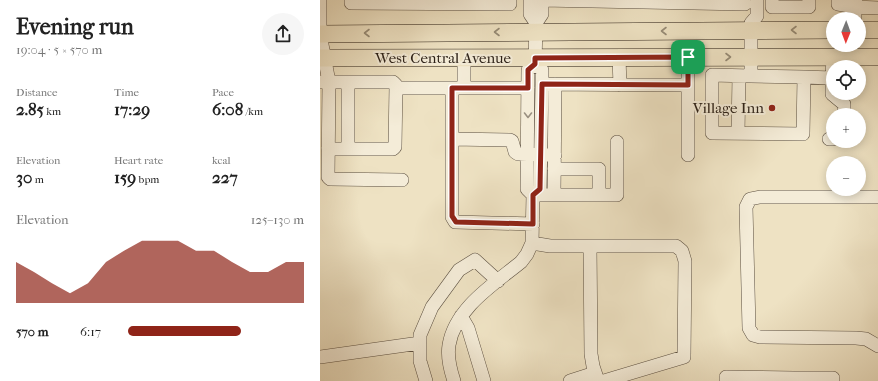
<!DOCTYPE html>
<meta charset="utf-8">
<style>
:root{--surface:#fff;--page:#f6f6f6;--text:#222;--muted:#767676;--accent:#8f2418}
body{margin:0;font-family:"IM FELL French Canon",serif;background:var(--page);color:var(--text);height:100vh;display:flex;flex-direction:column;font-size:15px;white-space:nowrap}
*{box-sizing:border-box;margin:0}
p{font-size:13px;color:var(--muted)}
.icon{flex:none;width:22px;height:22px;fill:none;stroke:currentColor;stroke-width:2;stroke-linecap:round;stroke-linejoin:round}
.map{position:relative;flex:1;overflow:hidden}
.panel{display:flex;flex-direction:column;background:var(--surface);width:320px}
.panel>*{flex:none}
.needle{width:26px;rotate:181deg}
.fabs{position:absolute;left:506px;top:12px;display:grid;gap:8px}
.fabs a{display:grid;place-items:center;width:40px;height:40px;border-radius:50%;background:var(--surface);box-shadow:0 2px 10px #0003;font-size:20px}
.pin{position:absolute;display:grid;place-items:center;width:34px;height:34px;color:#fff;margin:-17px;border-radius:8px;box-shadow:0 2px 6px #0006}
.round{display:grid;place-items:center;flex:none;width:42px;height:42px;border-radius:21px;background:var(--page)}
.summary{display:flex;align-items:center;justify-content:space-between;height:68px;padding:0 16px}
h1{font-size:22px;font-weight:800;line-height:30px}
.metrics{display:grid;grid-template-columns:repeat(3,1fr);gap:6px;height:68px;padding:4px 16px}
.metrics div{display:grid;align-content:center}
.metrics b{font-size:17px;font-weight:800}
.metrics small{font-size:11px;font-weight:400}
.metrics p{font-size:11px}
.chart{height:112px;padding:8px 16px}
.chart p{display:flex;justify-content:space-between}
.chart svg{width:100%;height:72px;margin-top:4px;fill:var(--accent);opacity:.7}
ul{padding:0 16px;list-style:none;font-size:13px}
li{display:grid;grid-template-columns:64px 48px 1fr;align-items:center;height:30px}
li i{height:10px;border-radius:5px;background:var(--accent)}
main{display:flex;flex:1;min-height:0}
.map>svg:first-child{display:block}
</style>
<main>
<section class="panel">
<div class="summary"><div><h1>Evening run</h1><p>19:04 · 5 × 570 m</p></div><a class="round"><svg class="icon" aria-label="share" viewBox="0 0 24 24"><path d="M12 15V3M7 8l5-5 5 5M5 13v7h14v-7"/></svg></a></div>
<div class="metrics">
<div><p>Distance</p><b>2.85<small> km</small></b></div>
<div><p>Time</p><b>17:29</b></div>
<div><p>Pace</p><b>6:08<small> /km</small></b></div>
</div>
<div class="metrics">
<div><p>Elevation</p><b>30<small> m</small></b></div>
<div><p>Heart rate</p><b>159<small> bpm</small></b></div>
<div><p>kcal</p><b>227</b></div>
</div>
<div class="chart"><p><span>Elevation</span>125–130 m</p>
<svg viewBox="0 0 160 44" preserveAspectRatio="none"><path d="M0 44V19L10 25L20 32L30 38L40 32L50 19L60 12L70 6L80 6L90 6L100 12L110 12L120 19L130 25L140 25L150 19L160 19V44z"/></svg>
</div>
<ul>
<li><b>570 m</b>6:17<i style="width:64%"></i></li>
</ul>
</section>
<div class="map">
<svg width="558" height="381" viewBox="0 0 558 381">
<rect width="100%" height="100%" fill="#eee2c3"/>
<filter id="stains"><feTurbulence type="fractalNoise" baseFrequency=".005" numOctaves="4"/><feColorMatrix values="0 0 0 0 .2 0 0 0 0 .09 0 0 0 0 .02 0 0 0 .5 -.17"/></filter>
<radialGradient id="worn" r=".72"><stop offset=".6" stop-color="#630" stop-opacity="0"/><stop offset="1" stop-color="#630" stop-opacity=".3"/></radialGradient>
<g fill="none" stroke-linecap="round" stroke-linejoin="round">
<defs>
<path id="minor" d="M0,0V34L9,82L8,177L10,179L82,180
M31,0V3L190,4V0
M210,0V14L216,23
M222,0L425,4
M452,0V7H489V0
M518,0V4L535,7L536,0
M535,19V7L558,8
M144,58V88
M299,58L300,85
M431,76L484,77L483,134L392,133V75L431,76V23L437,16V0
M484,77L512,78L513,57
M512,78V94L524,104V115
M0,82H73L76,85L75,147L73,149H8
M222,84L368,85
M76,88H208
M132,88V217L135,222L213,224
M418,133L419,76
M132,139L190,140L192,141L195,152L198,154L235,155
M509,139H513
M28,149V82
M368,155V57
M234,169H279V195
M213,195L220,189L222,84V70L215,64
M213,195H297V142
M234,195L235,84
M558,197H440L430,199L426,207L429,328L433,335L440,337L536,338L546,339L558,346
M212,243L230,246H356L362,251L365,261L364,357L284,381
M270,246L271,354L273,366L278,381
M141,316L148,328L164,381
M0,357L100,343
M106,381L100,361V335L112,307L139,270L155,260L178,281
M134,381C130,369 127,357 129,345C135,308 174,284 201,262L207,254L212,243L213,195L207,189L208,70L215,64L216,23L222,14V0
M250,381L275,373
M406,381V377L474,378
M474,381V378H513V381"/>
<path id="major" d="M539,30H558
M0,34L513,30
M0,58L558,57"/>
</defs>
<use href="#minor" stroke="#5c5042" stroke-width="14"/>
<use href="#major" stroke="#2b2017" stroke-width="18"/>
<use href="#minor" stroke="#f4ecd8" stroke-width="13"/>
<use href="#major" stroke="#eee2c3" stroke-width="17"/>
</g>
<defs><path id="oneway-chevron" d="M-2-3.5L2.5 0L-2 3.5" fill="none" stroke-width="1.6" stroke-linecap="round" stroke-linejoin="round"/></defs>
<g stroke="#968b76">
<use href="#oneway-chevron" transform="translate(474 30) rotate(180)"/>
<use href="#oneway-chevron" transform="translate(344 31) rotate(180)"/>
<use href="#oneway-chevron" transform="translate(177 32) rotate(180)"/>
<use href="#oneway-chevron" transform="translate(47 33) rotate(180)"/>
<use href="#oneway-chevron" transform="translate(408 57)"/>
</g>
<use stroke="#9a9081" href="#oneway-chevron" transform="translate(208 115) rotate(90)"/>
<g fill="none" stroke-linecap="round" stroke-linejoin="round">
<defs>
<path id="route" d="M368,57V85L222,84L220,189L213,195V224L136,222L132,216V88H208V70L215,64V58Z"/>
</defs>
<use href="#route" stroke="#fff" stroke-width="8"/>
<use href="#route" stroke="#8f2418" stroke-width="5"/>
</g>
<circle fill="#8f2418" stroke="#f4ecd8" stroke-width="1.5" cx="452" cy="108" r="4"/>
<g text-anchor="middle" stroke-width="4" stroke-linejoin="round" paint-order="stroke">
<g font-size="15" fill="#2b2017" stroke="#f4ecd8">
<text x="123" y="63">West Central Avenue</text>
</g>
<g font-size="15" fill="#2b2017" stroke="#f4ecd8" text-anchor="end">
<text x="444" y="113">Village Inn</text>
</g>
</g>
<rect width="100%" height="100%" filter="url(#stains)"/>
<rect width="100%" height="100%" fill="url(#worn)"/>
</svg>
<div class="fabs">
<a><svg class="needle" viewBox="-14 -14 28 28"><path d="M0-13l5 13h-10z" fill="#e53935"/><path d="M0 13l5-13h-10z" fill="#767676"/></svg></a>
<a><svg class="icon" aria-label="locate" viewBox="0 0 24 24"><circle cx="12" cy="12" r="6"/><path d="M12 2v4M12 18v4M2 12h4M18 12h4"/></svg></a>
<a>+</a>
<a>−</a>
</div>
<div class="pin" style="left:368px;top:57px;background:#1e9e55"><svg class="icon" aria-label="arrive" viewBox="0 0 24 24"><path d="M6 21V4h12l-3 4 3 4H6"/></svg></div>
</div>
</main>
